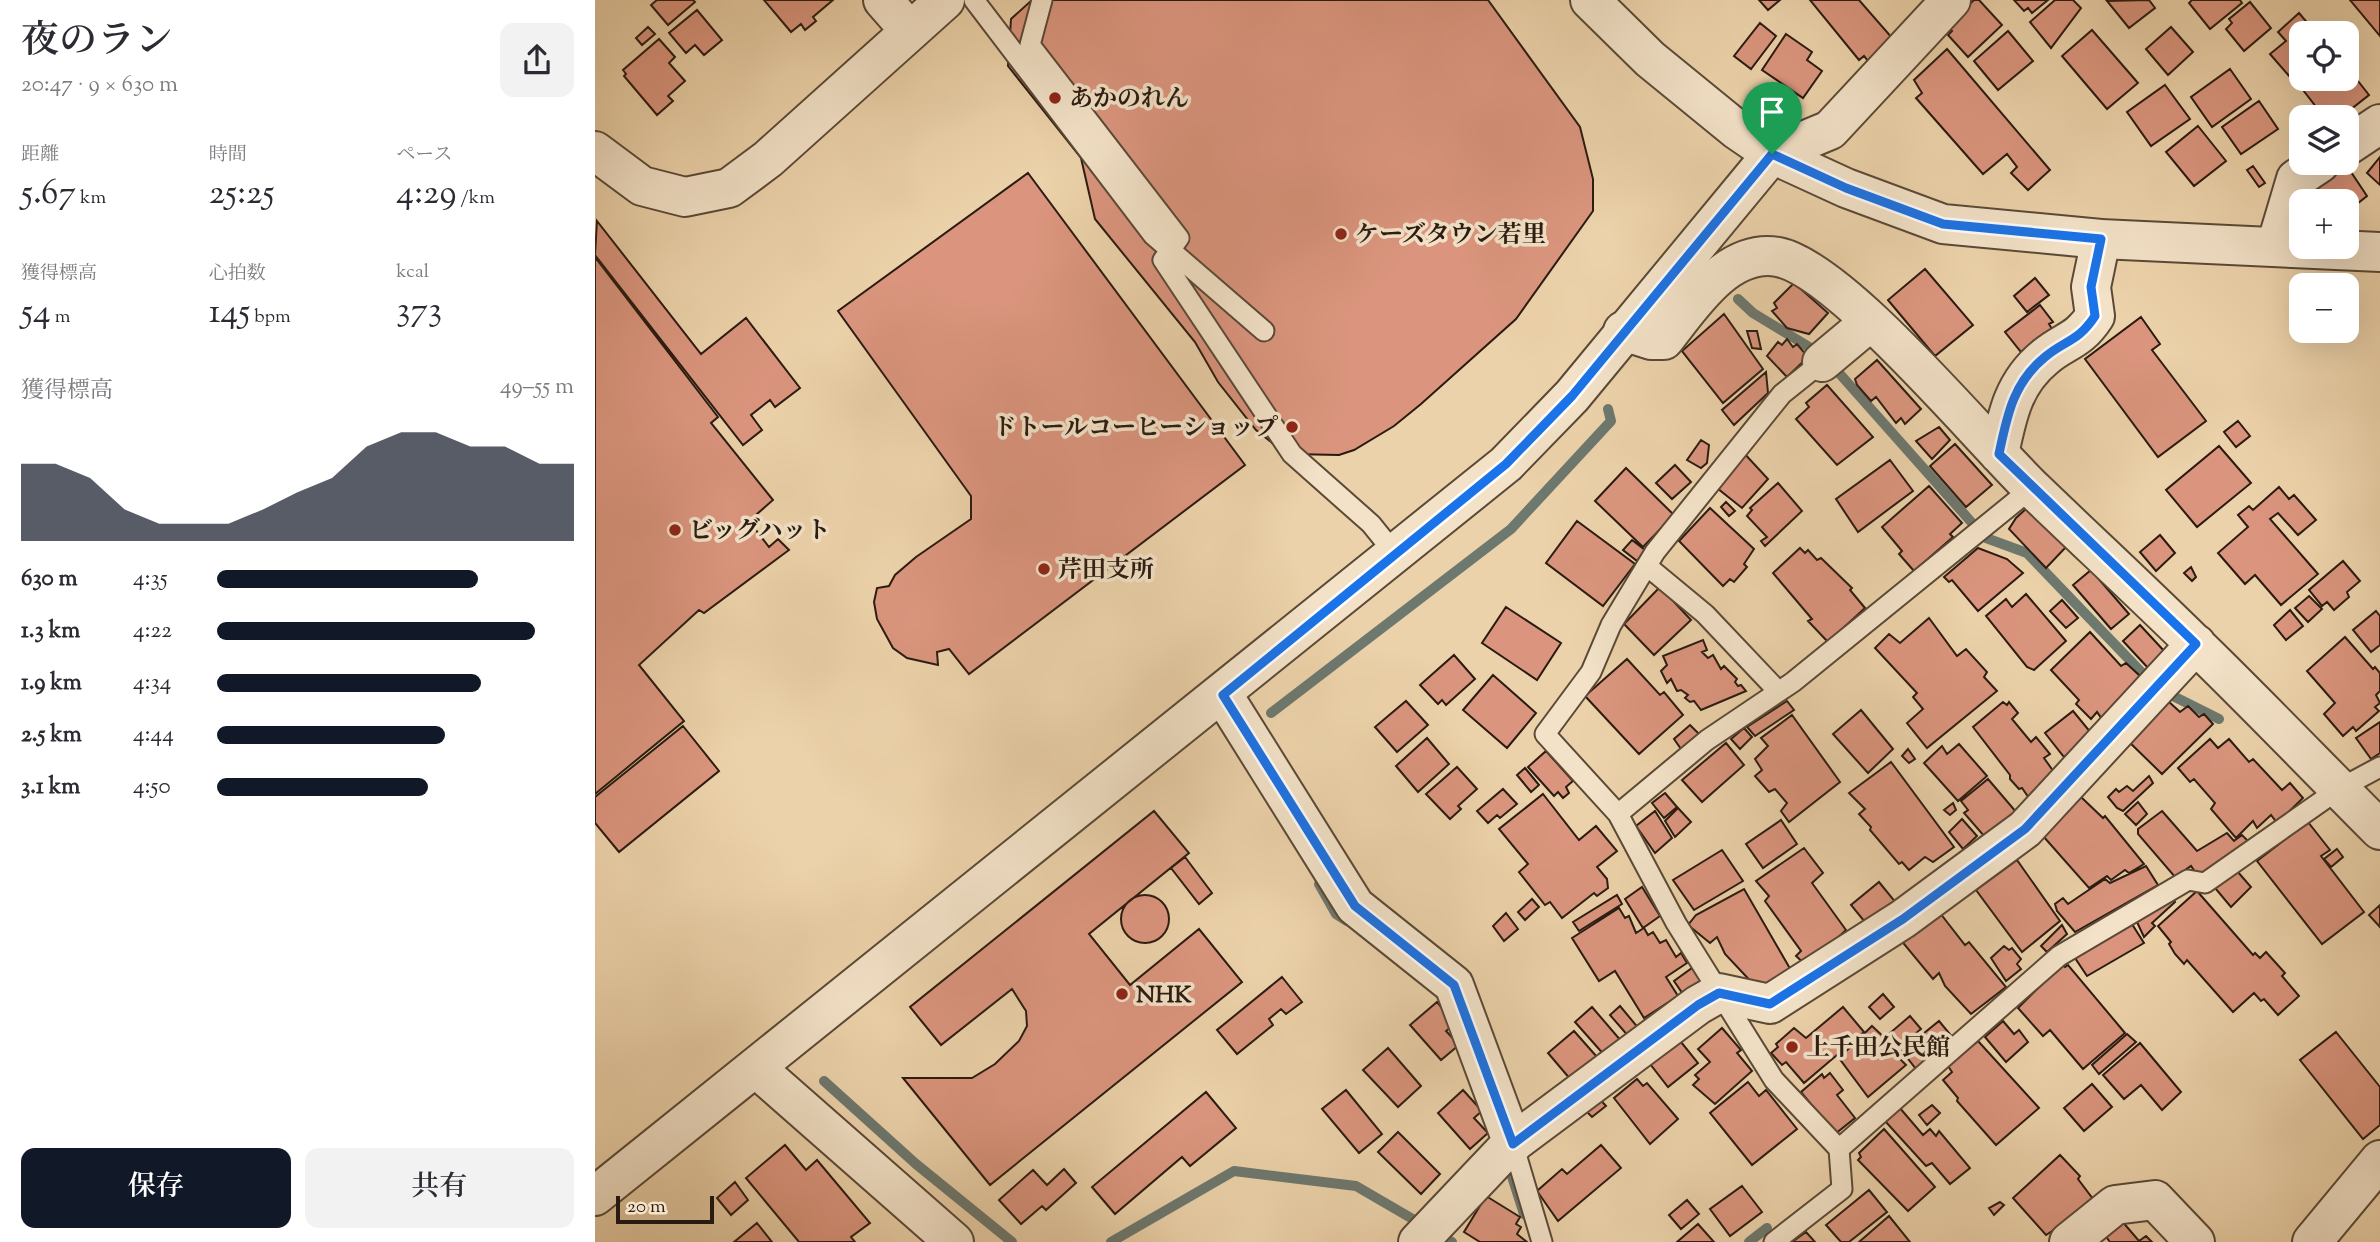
<!DOCTYPE html>
<html lang="ja">
<meta charset="utf-8">
<style>
:root{--surface:#fff;--page:#f2f2f3;--text:#2b2b33;--muted:#7c7c81;--accent:#111827}
body{margin:0;font-family:"Sorts Mill Goudy","Noto Serif JP",serif;background:var(--page);color:var(--text);height:100vh;display:flex;flex-direction:column;font-size:26px;white-space:nowrap}
*{box-sizing:border-box;margin:0}
p{font-size:23px;color:var(--muted)}
.icon{flex:none;width:38px;height:38px;fill:none;stroke:currentColor;stroke-width:2;stroke-linecap:round;stroke-linejoin:round}
.map{position:relative;flex:1;overflow:hidden}
.side{display:flex;flex-direction:column;background:var(--surface);width:595px}
.side>*{flex:none}
.tools{position:absolute;left:1694px;top:21px;display:grid;gap:14px}
.tools a{display:grid;place-items:center;width:70px;height:70px;border-radius:14px;background:var(--surface);box-shadow:0 7px 28px #0002;font-size:35px}
.scale{position:absolute;left:21px;bottom:18px;width:98px;box-sizing:border-box;padding-left:7px;border:4px solid #2a1b11;border-top:0;font-size:19px;line-height:24px;white-space:nowrap;color:#2a1b11;-webkit-text-stroke:5px #f3e2c8;paint-order:stroke}
.pin{position:absolute;display:grid;place-items:center;width:60px;height:60px;color:#fff;margin:-72px -30px;border-radius:50% 50% 50% 0;rotate:-45deg;box-shadow:0 0 7px #0007}
.pin .icon{rotate:45deg}
.round{display:grid;place-items:center;flex:none;width:74px;height:74px;border-radius:14px;background:var(--page)}
.overview{display:flex;align-items:center;justify-content:space-between;height:119px;padding:0 21px}
h1{font-size:38px;font-weight:600;line-height:52px}
.metrics{display:grid;grid-template-columns:repeat(3,1fr);gap:10px;height:119px;padding:7px 21px}
.metrics div{display:grid;align-content:center}
.metrics b{font-size:35px;font-weight:600}
.metrics small{font-size:19px;font-weight:400}
.metrics p{font-size:19px}
.chart{height:196px;padding:14px 21px}
.chart p{display:flex;justify-content:space-between}
.chart svg{width:100%;height:126px;margin-top:7px;fill:var(--accent);opacity:.7}
.button{display:flex;gap:14px;margin-top:auto;padding:14px 21px}
.button a{flex:1;height:80px;border-radius:14px;background:var(--accent);color:#fff;font-size:28px;font-weight:600;line-height:80px;text-align:center}
.button a+a{background:var(--page);color:var(--text)}
ul{padding:0 21px;list-style:none;font-size:23px}
li{display:grid;grid-template-columns:112px 84px 1fr;align-items:center;height:52px}
li i{height:18px;border-radius:9px;background:var(--accent)}
main{display:flex;flex:1;min-height:0}
.map>svg:first-child{display:block}
</style>
<main>
<section class="side">
<div class="overview"><div><h1>夜のラン</h1><p>20:47 · 9 × 630 m</p></div><a class="round"><svg class="icon" aria-label="share" viewBox="0 0 24 24"><path d="M12 15V3M7 8l5-5 5 5M5 13v7h14v-7"/></svg></a></div>
<div class="metrics">
<div><p>距離</p><b>5.67<small> km</small></b></div>
<div><p>時間</p><b>25:25</b></div>
<div><p>ペース</p><b>4:29<small> /km</small></b></div>
</div>
<div class="metrics">
<div><p>獲得標高</p><b>54<small> m</small></b></div>
<div><p>心拍数</p><b>145<small> bpm</small></b></div>
<div><p>kcal</p><b>373</b></div>
</div>
<div class="chart"><p><span>獲得標高</span>49–55 m</p>
<svg viewBox="0 0 160 44" preserveAspectRatio="none"><path d="M0 44V17L10 17L20 22L30 33L40 38L50 38L60 38L70 33L80 27L90 22L100 11L110 6L120 6L130 11L140 11L150 17L160 17V44z"/></svg>
</div>
<ul>
<li><b>630 m</b>4:35<i style="width:73%"></i></li>
<li><b>1.3 km</b>4:22<i style="width:89%"></i></li>
<li><b>1.9 km</b>4:34<i style="width:74%"></i></li>
<li><b>2.5 km</b>4:44<i style="width:64%"></i></li>
<li><b>3.1 km</b>4:50<i style="width:59%"></i></li>
</ul>
<div class="button"><a>保存</a><a>共有</a></div>
</section>
<div class="map">
<svg width="1785" height="1242" viewBox="0 0 1785 1242">
<rect width="100%" height="100%" fill="#ecd2aa"/>
<filter id="stains"><feTurbulence type="fractalNoise" baseFrequency=".00286" numOctaves="4"/><feColorMatrix values="0 0 0 0 .2 0 0 0 0 .09 0 0 0 0 .02 0 0 0 .5 -.17"/></filter>
<radialGradient id="worn" r=".72"><stop offset=".6" stop-color="#630" stop-opacity="0"/><stop offset="1" stop-color="#630" stop-opacity=".3"/></radialGradient>
<g fill="none" stroke-linecap="round" stroke-linejoin="round">
<path stroke="#6d786f" stroke-width="10" d="M1143,299L1158,313L1224,353
M1236,364L1378,524
M1391,538L1432,553L1551,677
M1574,694L1624,719
M676,713L916,529L1016,421L1013,409
M724,884L741,914L752,921
M229,1081L321,1164L417,1242
M912,1161L929,1214
M841,1233L857,1242
M516,1242L639,1171L761,1186L828,1225
M1154,1242L1172,1228"/>
</g>
<path fill="#db957e" stroke="#2a1b11" stroke-width="2" d="M62,0H98L100,2L73,25L56,5Z
M169,0H238L218,17L221,21L210,30L206,24L196,32Z
M437,0H893L985,127L998,179V211L921,319L826,404L799,426L759,450L744,455L697,454L681,446L661,430L623,382L600,342L500,219L486,158L413,66L416,19Z
M1164,0H1185L1173,10Z
M1215,0H1264L1298,39L1273,61L1269,56L1264,60Z
M1379,0H1384L1407,25L1373,57L1353,35L1357,31L1352,26Z
M1419,0H1453L1437,13L1433,8L1429,11Z
M1460,0H1478L1486,8L1456,48L1435,22Z
M1554,0L1560,8L1534,28L1512,1Z
M1597,0H1645L1647,3L1615,29L1594,3Z
M1755,0H1785V36Z
M1655,2L1676,28L1649,51L1631,29L1637,23L1634,19Z
M102,10L127,40L109,55L100,45L91,53L74,33Z
M1704,13L1721,33H1706V79H1709L1702,85L1675,54L1691,41L1683,32Z
M1165,23L1181,36L1156,69L1139,56Z
M53,27L60,34L47,45L41,38Z
M1576,27L1598,52L1573,75L1551,49Z
M1497,30L1543,83L1512,109L1467,56Z
M1413,31L1438,61L1403,90L1379,61Z
M1191,34L1217,52L1212,60L1227,71L1208,98L1167,70Z
M64,39L80,57L74,63L90,81L73,96L78,101L62,115L29,76L31,74L28,70Z
M1352,49L1455,170L1433,190L1416,173L1422,167L1412,154L1388,174L1321,98L1327,93L1319,80Z
M1752,67L1774,95L1746,117H1729L1708,90L1722,79H1752Z
M1635,69L1656,99L1617,127L1596,97Z
M1570,85L1595,119L1556,146L1532,112Z
M1664,101L1683,129L1646,154L1627,127Z
M1603,126L1631,161L1599,186L1571,152Z
M1785,157V185L1772,173Z
M1750,163L1772,196L1752,212V201H1724L1718,192Z
M1658,166L1670,183L1664,187L1652,170Z
M433,173L650,465L374,674L354,649L342,652L343,665L312,658L298,648L282,619L279,602L282,588L294,586L300,575L321,557L376,519V496L243,311Z
M2,221L106,354L151,318L205,388L180,407L175,400L156,415L167,430L148,445L0,255Z
M0,257L123,417L116,423L178,500L154,521L174,547L183,539L194,550L109,613L104,610L44,665L89,721L0,794Z
M1330,269L1378,325L1340,356L1293,300Z
M1440,278L1454,295L1432,312L1419,296Z
M1199,283L1233,313L1214,334L1192,328L1177,311L1182,308L1179,303Z
M1445,305L1458,322L1454,324L1457,329L1426,352L1410,332Z
M1129,314L1168,369L1128,403L1087,351Z
M1546,317L1565,344L1557,350L1611,421L1563,457L1490,359Z
M1152,331H1162L1166,349L1157,348Z
M1192,339L1198,347L1202,344L1213,357L1192,377L1172,356L1183,342L1187,345Z
M1282,360L1326,409L1310,424L1306,418L1301,423L1281,397L1276,401L1262,385L1260,379Z
M1171,372L1173,393L1139,425L1127,410Z
M1232,385L1278,437L1242,465L1201,419L1214,407L1211,403Z
M1643,421L1655,436L1641,447L1629,432Z
M1344,427L1355,440L1337,459L1321,441Z
M1106,440L1114,445L1112,463L1106,468L1092,460Z
M1360,444L1397,485L1371,507L1335,466Z
M1624,446L1656,483L1602,527L1571,490Z
M1147,451L1173,479L1147,508L1122,488Z
M1295,460L1318,491L1263,532L1241,499Z
M1080,465L1096,482L1077,499L1061,483Z
M1031,468L1079,515L1048,547L1000,501Z
M1183,483L1207,511L1170,546L1166,541L1172,537L1152,516L1157,510L1155,508Z
M1334,486L1367,523L1355,534L1358,537L1319,571L1304,554L1307,551L1287,527Z
M1684,487L1694,499L1699,495L1721,520L1703,535L1683,513L1675,519L1723,574L1686,605L1660,575L1650,584L1623,553L1653,527L1643,515L1654,506L1658,510Z
M1131,502L1140,511L1134,516L1126,507Z
M1433,507L1471,547L1451,568L1414,529L1421,518Z
M1115,508L1159,549L1149,564L1152,567L1139,582L1135,579L1128,586L1084,541Z
M982,521L1040,564L1008,606L951,563Z
M1565,535L1580,553L1561,571L1545,552Z
M1037,540L1050,550L1042,561L1028,550Z
M1205,548L1210,553L1213,550L1222,560L1226,558L1257,588L1255,590L1270,608L1233,642L1213,621L1217,619L1178,573Z
M1383,548L1412,559L1428,573L1383,611L1357,580L1354,582L1349,577Z
M1748,561L1765,581L1752,592L1754,597L1739,610L1732,602L1727,606L1714,590Z
M1596,567L1601,577L1597,581L1589,573Z
M1496,570L1534,614L1516,629L1478,585Z
M1065,587L1096,620L1059,655L1029,624Z
M1431,594L1471,641L1439,670L1432,667L1391,616L1411,599L1417,607Z
M1714,596L1727,609L1713,622L1700,608Z
M1467,600L1483,618L1471,628L1455,611Z
M911,607L966,643L942,680L887,643Z
M1695,610L1708,626L1691,640L1679,625Z
M1781,611L1785,616V645L1776,652L1758,630Z
M1334,618L1362,656L1371,649L1392,672L1389,677L1402,691L1332,748L1312,723L1328,709L1318,697L1322,693L1280,648L1294,634L1305,643Z
M1545,625L1571,653L1554,669L1528,641Z
M1495,632L1526,666L1531,663L1545,676L1511,725L1502,712L1496,719L1481,704L1484,700L1456,670Z
M1750,637L1778,669L1780,667L1785,673V691L1781,695L1785,703L1780,707L1784,711L1761,731L1758,727L1748,736L1729,714L1740,703L1712,671Z
M1108,640L1112,650L1107,652L1113,658L1118,655L1126,669L1129,666L1142,679L1140,682L1143,686L1146,685L1151,691L1106,710L1099,701L1095,702L1090,698L1093,695L1086,690L1082,691L1076,679L1072,683L1066,671L1072,665L1068,656Z
M859,655L880,679L851,705L847,700L843,704L825,685Z
M1032,659L1065,695L1069,692L1088,715L1044,754L990,696Z
M898,675L941,713L912,748L868,710Z
M811,701L833,725L802,752L780,727Z
M1192,701L1199,710L1160,736L1152,727Z
M1573,701L1585,712L1593,706L1604,717L1609,714L1618,724L1567,774L1529,737Z
M1408,702L1412,705L1414,702L1423,713L1417,719L1436,742L1441,737L1455,754L1449,758L1461,775L1434,798L1427,788L1424,789L1415,779V775L1378,727Z
M1266,710L1298,749L1273,773L1238,734Z
M1478,711L1497,734L1469,757L1450,733Z
M1197,715L1245,782L1194,822L1186,811L1192,803L1180,789L1174,792L1160,776L1167,770L1160,759L1173,746L1166,738Z
M1785,722V753L1776,759L1761,738Z
M1095,725L1104,734L1086,749L1079,739Z
M88,726L124,771L24,852L0,823V797Z
M1149,728L1157,737L1145,749L1136,739Z
M832,738L854,764L823,792L801,766Z
M1615,739L1623,748L1634,739L1654,762L1658,759L1687,790L1695,783L1708,798L1682,823L1676,815L1662,828L1658,821L1641,838L1616,809L1620,803L1599,779L1595,782L1583,768Z
M1131,743L1149,765L1107,802L1087,780Z
M1364,744L1392,776L1363,801L1329,763L1347,746L1352,754Z
M1313,749L1320,759L1314,763L1307,756Z
M951,751L978,781L971,787L974,793L968,798L963,792L959,796L933,767Z
M1296,762L1359,847L1338,862L1330,857L1314,870L1307,862L1304,864L1275,830L1276,827L1264,814L1270,809L1254,793Z
M862,767L882,789L863,806L866,809L855,819L831,794Z
M930,768L944,785L936,792L922,775Z
M1554,776L1558,783L1528,811L1522,808L1513,797L1521,789L1524,792L1532,786L1538,791Z
M1393,779L1422,813L1396,844L1369,813L1373,810L1366,801Z
M908,789L922,804L905,818L902,815L893,823L882,811Z
M1070,793L1082,807L1069,818L1057,803Z
M948,794L984,840L1001,826L1022,851L1002,867L1012,879L1013,888L1002,896L999,893L967,918L955,902L950,905L924,872L933,864L904,829Z
M1486,797L1508,818L1510,816L1549,864L1534,873L1530,870L1516,880L1512,876L1494,888L1448,836Z
M1543,802L1552,814L1541,825L1530,814Z
M1358,803L1361,810L1355,815L1349,810Z
M1083,808L1096,822L1080,837L1070,821Z
M559,811L594,853L494,934L535,985L604,929L647,982L395,1185L308,1078H377L400,1064L424,1041L432,1026L431,1011L417,989L346,1045L315,1007Z
M1060,811L1077,838L1060,853L1041,826Z
M1567,811L1602,851L1632,833L1639,841L1647,835L1654,842L1603,876L1596,866L1580,877L1543,834V829Z
M1367,819L1382,836L1368,849L1354,832Z
M1186,820L1202,844L1168,868L1151,844Z
M1713,822L1735,850L1726,856L1769,912L1727,944L1662,861Z
M1209,848L1228,873L1217,883L1251,930L1212,966L1201,956L1206,951L1170,901L1174,896L1161,881Z
M1742,849L1748,857L1736,867L1729,859Z
M1127,850L1148,881L1099,910L1078,880Z
M590,857L617,893L604,904L576,868Z
M1422,860L1465,921L1427,952L1381,890Z
M1551,866L1563,885L1480,932L1462,911L1460,904L1468,898L1473,904L1510,879L1515,883Z
M1642,871L1656,887L1636,907L1620,888Z
M1284,882L1302,904L1274,927L1256,905Z
M1047,887L1065,916L1048,928L1030,899Z
M1149,889L1197,972L1176,987L1172,983L1162,988L1130,954L1122,937L1115,943L1093,925L1101,915Z
M1602,891L1658,955L1660,953L1665,958L1671,952L1690,973L1687,976L1704,996L1683,1015L1669,999L1666,1001L1659,993L1638,1012L1592,960L1589,964L1580,954L1574,944L1576,942L1563,926Z
M526 919a24 24 0 1 1 48 0a24 24 0 1 1-48 0Z
M1022,895L1027,904L984,931L978,922Z
M1578,898L1580,902L1557,923L1560,926L1549,937L1541,920Z
M937,899L944,907L930,920L923,912Z
M1785,905V927L1774,915Z
M1024,908L1030,918L1034,916L1041,933L1049,928L1053,935L1058,932L1065,943L1071,940L1081,957L1086,953L1092,963L1071,977L1083,996L1049,1018L1020,971L1004,981L977,938Z
M911,913L923,929L909,941L898,926Z
M1345,913L1370,945L1374,942L1411,987L1376,1014L1350,986L1344,973L1338,979L1304,938L1319,926L1325,931Z
M1535,921L1549,943L1492,976L1480,958Z
M1467,925L1472,934L1452,952L1446,946Z
M1409,946L1414,950L1417,948L1426,959L1422,964L1426,969L1411,981L1396,958Z
M1467,964L1470,967L1473,965L1530,1033L1488,1069L1455,1030L1448,1036L1423,1008Z
M1097,968L1108,984L1090,997L1079,981Z
M687,977L707,1002L691,1014L686,1009L674,1019L678,1025L642,1054L622,1030Z
M1288,994L1299,1007L1285,1019L1274,1007Z
M842,1002L860,1024L851,1031L864,1045L846,1060L815,1025Z
M1025,1006L1045,1030L1035,1038L1015,1015Z
M997,1007L1027,1042L1011,1057L980,1022Z
M1248,1007L1269,1032L1209,1083L1191,1062L1187,1065L1176,1053L1183,1047L1181,1044L1199,1028L1211,1038Z
M1315,1016L1326,1029L1306,1046L1295,1033Z
M1344,1021L1359,1039L1321,1069L1307,1051Z
M1408,1021L1419,1034L1424,1030L1433,1042L1411,1062L1390,1037Z
M1277,1026L1307,1054L1304,1058L1311,1065L1273,1097L1244,1058Z
M1127,1028L1146,1050L1142,1053L1157,1071L1120,1104L1098,1085L1104,1079L1100,1075L1115,1062L1103,1049Z
M979,1031L1002,1057L976,1080L953,1053Z
M1741,1032L1785,1087V1125L1768,1139L1705,1060Z
M1532,1034L1541,1042L1504,1074L1497,1065Z
M1082,1037L1103,1063L1073,1087L1052,1060Z
M1383,1041L1444,1108L1401,1145L1362,1101L1363,1098L1348,1080L1357,1072L1353,1066Z
M1545,1043L1586,1092L1567,1110L1546,1085L1529,1099L1508,1075Z
M793,1048L826,1086L803,1107L768,1070Z
M1235,1073L1248,1090L1242,1095L1260,1118L1240,1134L1206,1092L1227,1074L1229,1078Z
M1042,1079L1048,1086L1052,1083L1083,1119L1055,1144L1019,1098Z
M1153,1082L1164,1096L1171,1090L1202,1129L1157,1165L1115,1113Z
M1497,1084L1517,1107L1489,1131L1469,1108Z
M751,1090L787,1134L764,1153L727,1109Z
M868,1090L887,1111L879,1118L893,1133L875,1149L843,1113Z
M611,1092L641,1128L595,1166L587,1157L520,1214L497,1187Z
M1000,1094L1011,1106L997,1117L985,1105Z
M1337,1105L1345,1113L1332,1125L1324,1115Z
M1304,1107L1328,1135L1335,1129L1341,1136L1344,1131L1375,1168L1355,1184L1337,1163L1331,1166L1290,1121Z
M1289,1129L1340,1187L1313,1211L1263,1160L1266,1157L1264,1153Z
M803,1132L845,1174L826,1194L783,1152Z
M190,1145L211,1170L222,1160L275,1223L256,1237L260,1242H204L151,1178Z
M1006,1145L1026,1168L963,1221L942,1191L967,1169L972,1174Z
M1465,1155L1485,1176L1483,1179L1501,1203L1451,1235L1418,1198Z
M469,1169L481,1183L451,1210L447,1206L426,1224L404,1200L438,1170L452,1185Z
M140,1182L153,1200L136,1215L122,1198Z
M1147,1186L1167,1212L1135,1236L1115,1209Z
M1274,1190L1292,1212L1254,1242H1246L1231,1225Z
M891,1196L925,1217L921,1224L926,1227L922,1234L932,1242H885L869,1232Z
M1092,1200L1104,1214L1086,1229L1074,1215Z
M1405,1202L1409,1205L1399,1215L1394,1208Z
M1294,1216L1315,1242H1264Z
M1526,1220L1544,1241L1551,1236L1557,1242H1515L1509,1234Z
M162,1223L177,1242H139Z
M1103,1224L1119,1242H1082Z
M1211,1232L1220,1242H1197Z"/>
<g fill="none" stroke-linecap="round" stroke-linejoin="round">
<defs>
<path id="service" d="M379,0L558,235L669,331
M447,0L435,45L584,238L568,260L697,454L776,524L801,555
M1052,566L1110,614L1182,690
M1023,814L1112,740L1198,682L1437,488
M918,1144L947,1242
M1244,1149L1464,956L1593,880L1610,883L1744,789L1785,767
M1179,1242L1247,1189L1244,1149L1179,1080L1081,923L1023,814L950,734L996,672L1016,625L1060,552L1187,394L1227,362"/>
<path id="minor" d="M288,0L315,31
M1752,146L1785,124
M1177,154L1235,130L1356,0
M1681,246L1701,179L1725,163
M1028,331L1056,340H1069C1096,306 1132,248 1183,257C1246,269 1386,439 1439,490C1492,541 1546,591 1599,643C1662,704 1723,768 1785,830
M1227,362L1276,321
M1404,454C1412,416 1418,383 1450,357C1470,340 1483,342 1500,316L1496,287L1506,239
M628,695L760,906L859,985L918,1144
M161,1068L359,1242
M823,1242L914,1146L1103,1005L1124,993L1175,1004L1308,919L1430,829L1601,644
M1474,1242L1520,1205L1560,1200L1600,1242
M1717,1242L1785,1160"/>
<path id="tertiary" d="M995,0L1055,59L1142,130L1177,154L1251,188L1348,224L1506,239L1785,252
M0,151L47,186L90,197L134,188L173,159L350,0
M0,1196L911,464L977,396L1177,154"/>
</defs>
<use href="#service" stroke="#5a4937" stroke-width="23"/>
<use href="#minor" stroke="#5a4937" stroke-width="42"/>
<use href="#tertiary" stroke="#5a4937" stroke-width="42"/>
<use href="#service" stroke="#f3e2c8" stroke-width="19"/>
<use href="#minor" stroke="#f3e2c8" stroke-width="38"/>
<use href="#tertiary" stroke="#f3e2c8" stroke-width="38"/>
</g>
<g fill="none" stroke-linecap="round" stroke-linejoin="round">
<defs>
<path id="route" d="M1177,154L1251,188L1348,224L1506,239L1496,287L1500,316C1483,342 1470,340 1450,357C1418,383 1412,416 1404,454L1601,644L1430,829L1308,919L1175,1004L1124,993L1103,1005L918,1144L859,985L760,906L628,695L911,464L977,396Z"/>
</defs>
<use href="#route" stroke="#fff" stroke-width="14"/>
<use href="#route" stroke="#1a73e8" stroke-width="9"/>
</g>
<g fill="#8f2418" stroke="#f3e2c8" stroke-width="2.5">
<circle cx="460" cy="98" r="7"/>
<circle cx="746" cy="234" r="7"/>
<circle cx="697" cy="427" r="7"/>
<circle cx="80" cy="530" r="7"/>
<circle cx="449" cy="569" r="7"/>
<circle cx="527" cy="994" r="7"/>
<circle cx="1197" cy="1047" r="7"/>
</g>
<g text-anchor="middle" stroke-width="7" stroke-linejoin="round" paint-order="stroke">
<g font-size="24" font-weight="bold" fill="#2a1b11" stroke="#f3e2c8" text-anchor="start">
<text x="474" y="106">あかのれん</text>
<text x="760" y="242">ケーズタウン若里</text>
<text x="683" y="435" text-anchor="end">ドトールコーヒーショップ</text>
<text x="94" y="538">ビッグハット</text>
<text x="463" y="577">芹田支所</text>
<text x="541" y="1002">NHK</text>
<text x="1211" y="1055">上千田公民館</text>
</g>
</g>
<rect width="100%" height="100%" filter="url(#stains)"/>
<rect width="100%" height="100%" fill="url(#worn)"/>
</svg>
<div class="tools">
<a><svg class="icon" aria-label="locate" viewBox="0 0 24 24"><circle cx="12" cy="12" r="6"/><path d="M12 2v4M12 18v4M2 12h4M18 12h4"/></svg></a>
<a><svg class="icon" aria-label="layers" viewBox="0 0 24 24"><path d="M12 4l9 5-9 5-9-5zM3 14l9 5 9-5"/></svg></a>
<a>+</a>
<a>−</a>
</div>
<div class="scale">20 m</div>
<div class="pin" style="left:1177px;top:154px;background:#1e9e55"><svg class="icon" aria-label="arrive" viewBox="0 0 24 24"><path d="M6 21V4h12l-3 4 3 4H6"/></svg></div>
</div>
</main>
